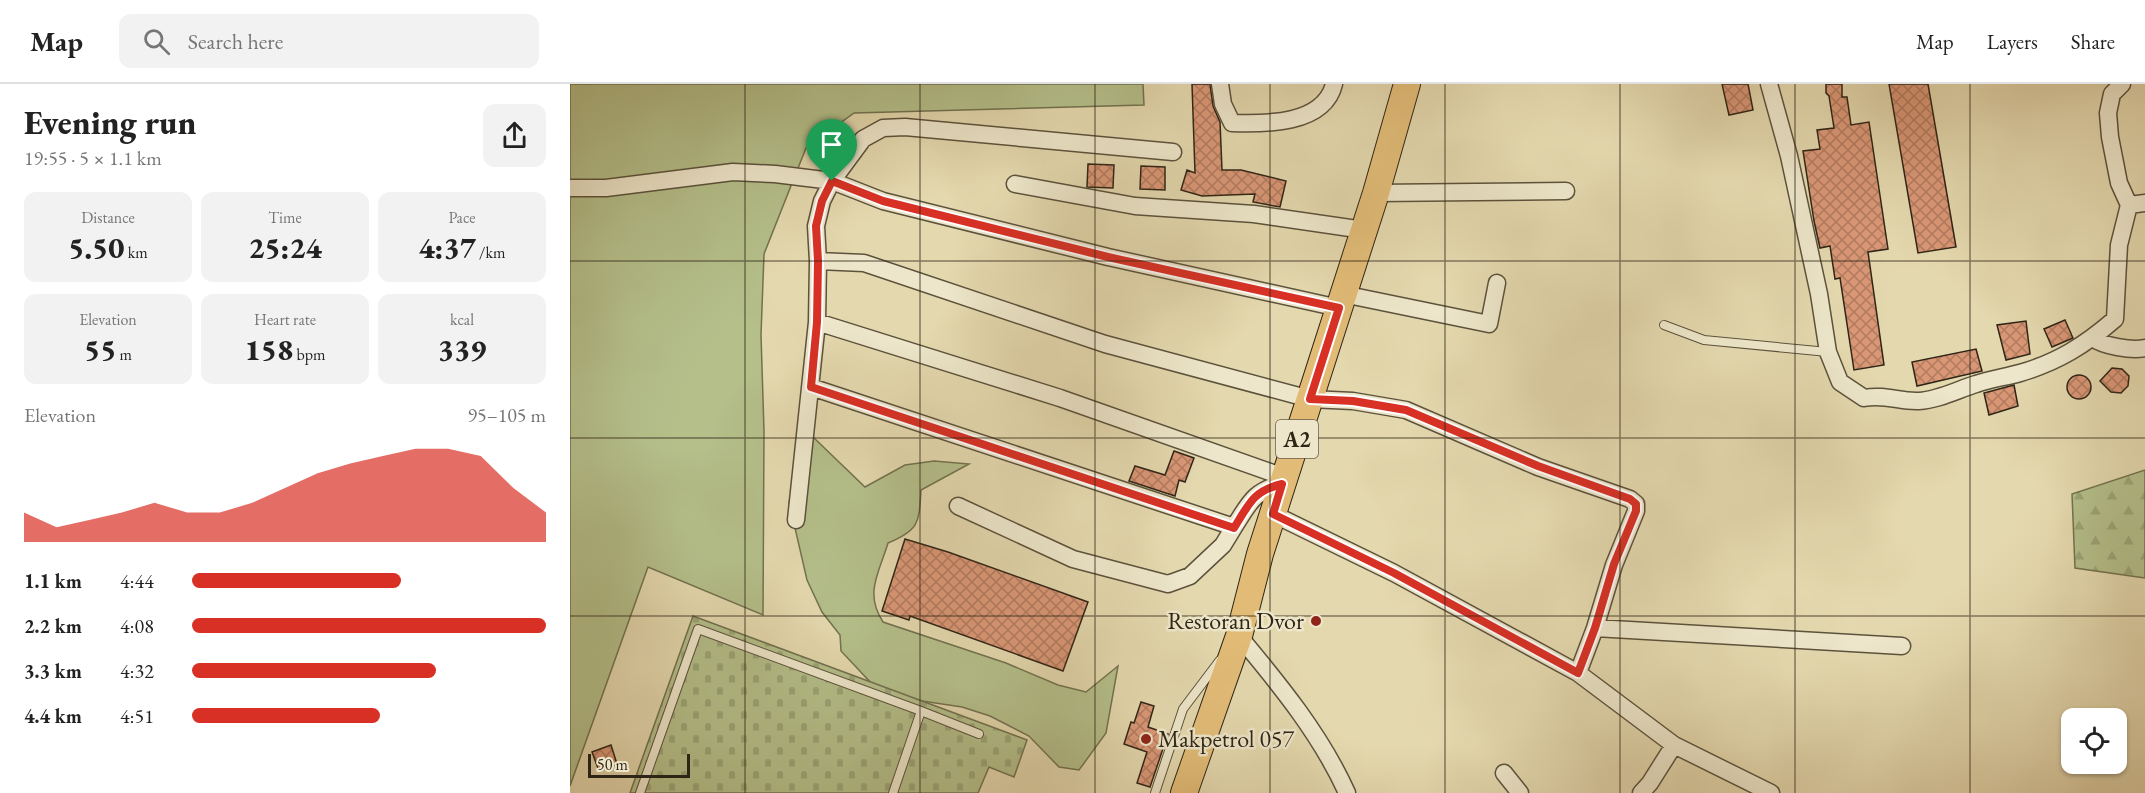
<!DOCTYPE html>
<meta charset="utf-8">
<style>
:root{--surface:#fff;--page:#f2f2f2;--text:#222;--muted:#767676;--line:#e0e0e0;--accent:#d93025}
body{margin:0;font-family:"EB Garamond",serif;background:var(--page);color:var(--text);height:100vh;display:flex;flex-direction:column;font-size:22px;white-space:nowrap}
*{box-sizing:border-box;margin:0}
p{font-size:20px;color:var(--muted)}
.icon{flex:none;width:33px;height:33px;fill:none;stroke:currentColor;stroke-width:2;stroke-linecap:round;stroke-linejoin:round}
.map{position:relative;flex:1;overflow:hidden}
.details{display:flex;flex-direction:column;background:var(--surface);width:570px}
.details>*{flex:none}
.controls{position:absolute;left:1491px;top:624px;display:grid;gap:12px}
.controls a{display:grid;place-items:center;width:66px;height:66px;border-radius:12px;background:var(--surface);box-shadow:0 2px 4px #0004;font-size:30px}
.scale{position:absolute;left:18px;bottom:15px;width:102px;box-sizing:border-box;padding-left:6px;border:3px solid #2f2516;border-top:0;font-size:16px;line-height:21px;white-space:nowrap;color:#2f2516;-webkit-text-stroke:4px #ede6ca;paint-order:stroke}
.pin{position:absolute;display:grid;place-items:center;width:51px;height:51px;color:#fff;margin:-62px -26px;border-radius:50% 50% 50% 0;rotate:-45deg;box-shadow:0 0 6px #0007}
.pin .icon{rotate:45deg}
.round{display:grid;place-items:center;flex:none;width:63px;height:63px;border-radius:12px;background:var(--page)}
.summary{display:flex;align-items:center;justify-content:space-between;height:102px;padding:0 24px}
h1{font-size:33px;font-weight:800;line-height:45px}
.stats{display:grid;grid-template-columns:repeat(3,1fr);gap:9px;height:102px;padding:6px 24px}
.stats div{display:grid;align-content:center;border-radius:12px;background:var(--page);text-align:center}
.stats b{font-size:30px;font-weight:800}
.stats small{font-size:16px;font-weight:400}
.stats p{font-size:16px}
.chart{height:168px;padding:12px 24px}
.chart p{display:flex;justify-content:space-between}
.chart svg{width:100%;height:108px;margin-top:6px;fill:var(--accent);opacity:.7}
ul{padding:0 24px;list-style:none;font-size:20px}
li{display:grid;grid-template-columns:96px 72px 1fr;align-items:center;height:45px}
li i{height:15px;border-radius:8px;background:var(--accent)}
header{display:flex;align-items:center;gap:36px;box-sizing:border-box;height:84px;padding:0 30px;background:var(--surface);border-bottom:2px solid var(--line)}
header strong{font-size:28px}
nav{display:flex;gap:33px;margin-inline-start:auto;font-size:21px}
.search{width:420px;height:54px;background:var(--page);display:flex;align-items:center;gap:15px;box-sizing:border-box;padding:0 21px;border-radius:12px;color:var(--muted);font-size:22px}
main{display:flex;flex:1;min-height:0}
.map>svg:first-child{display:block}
</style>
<header>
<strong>Map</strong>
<div class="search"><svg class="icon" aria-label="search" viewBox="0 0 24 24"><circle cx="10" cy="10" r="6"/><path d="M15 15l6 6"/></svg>Search here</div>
<nav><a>Map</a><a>Layers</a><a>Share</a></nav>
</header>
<main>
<section class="details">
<div class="summary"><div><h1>Evening run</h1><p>19:55 · 5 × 1.1 km</p></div><a class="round"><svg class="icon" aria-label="share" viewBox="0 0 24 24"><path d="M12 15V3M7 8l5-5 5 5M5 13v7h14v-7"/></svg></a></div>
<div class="stats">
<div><p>Distance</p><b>5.50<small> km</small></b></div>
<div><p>Time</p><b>25:24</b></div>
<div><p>Pace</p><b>4:37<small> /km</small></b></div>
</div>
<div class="stats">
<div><p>Elevation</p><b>55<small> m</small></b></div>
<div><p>Heart rate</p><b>158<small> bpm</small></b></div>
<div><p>kcal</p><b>339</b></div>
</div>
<div class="chart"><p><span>Elevation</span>95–105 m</p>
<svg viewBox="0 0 160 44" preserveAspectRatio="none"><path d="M0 44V32L10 38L20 35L30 32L40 28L50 32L60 32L70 28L80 22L90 16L100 12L110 9L120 6L130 6L140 9L150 22L160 32V44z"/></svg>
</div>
<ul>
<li><b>1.1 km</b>4:44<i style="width:59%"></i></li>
<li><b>2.2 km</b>4:08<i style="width:100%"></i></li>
<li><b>3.3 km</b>4:32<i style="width:69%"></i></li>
<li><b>4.4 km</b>4:51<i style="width:53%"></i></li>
</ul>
</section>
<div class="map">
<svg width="1575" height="709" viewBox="0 0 1575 709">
<defs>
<pattern id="forest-firs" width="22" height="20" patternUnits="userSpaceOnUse" patternTransform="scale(1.5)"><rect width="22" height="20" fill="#b4bf8a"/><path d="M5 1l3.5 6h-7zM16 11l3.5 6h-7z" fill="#9ba476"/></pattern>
<pattern id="cemetery-stones" width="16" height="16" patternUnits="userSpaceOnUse" patternTransform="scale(1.5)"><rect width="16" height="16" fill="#b4bf8a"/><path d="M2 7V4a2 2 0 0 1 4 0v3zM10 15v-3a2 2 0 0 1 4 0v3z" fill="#9ba476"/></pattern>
<pattern id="building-cross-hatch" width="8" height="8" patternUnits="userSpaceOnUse" patternTransform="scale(1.5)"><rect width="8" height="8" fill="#da9776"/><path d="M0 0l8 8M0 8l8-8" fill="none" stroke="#b17b60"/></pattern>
</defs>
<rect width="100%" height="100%" fill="#e4d8ae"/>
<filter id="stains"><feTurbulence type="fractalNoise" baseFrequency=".00333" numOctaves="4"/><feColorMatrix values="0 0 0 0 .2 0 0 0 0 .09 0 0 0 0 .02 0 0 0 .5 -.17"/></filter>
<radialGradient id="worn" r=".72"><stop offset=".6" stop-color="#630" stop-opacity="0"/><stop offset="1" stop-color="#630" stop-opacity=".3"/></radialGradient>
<path fill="#b4bf8a" stroke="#727250" stroke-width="1.5" d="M0,0H573L574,21L284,29L236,64L194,170L191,251L194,347L193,531L78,483L0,702Z
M243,353L295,403L335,381L364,377L399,380L351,406C349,438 350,446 318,459C309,489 294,509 313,538L436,579L488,601L516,608L548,582L536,649L509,686L489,683L459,652L420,632L392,623L352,617L304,602L271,567L270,551L252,528L237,496L219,418Z"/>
<path fill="url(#forest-firs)" stroke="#727250" stroke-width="1.5" d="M1575,386V494L1505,484L1502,410Z"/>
<path fill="url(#cemetery-stones)" stroke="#727250" stroke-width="1.5" d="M123,532L457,656L444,693L419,683L408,709H60Z"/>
<path fill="url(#building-cross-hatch)" stroke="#2f2516" stroke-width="1.5" d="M622,0H640L643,22L650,38L652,86H671L716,97L710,123L683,118L685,110L632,112L611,106L617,86L625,89Z
M1152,0H1178L1183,26L1159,31Z
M1256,0H1272V13H1277L1281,41L1299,38L1318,165L1298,168L1314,281L1284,286L1270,194L1265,195L1260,162L1250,164L1244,137L1233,67L1250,65L1247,46L1264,44L1259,12L1256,9Z
M1319,0H1358L1386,163L1348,169Z
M518,80L544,81L543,104L517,103Z
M571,82L595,83V106L570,105Z
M1495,236L1503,254L1482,263L1474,245Z
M1456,237L1460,270L1436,276L1427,241Z
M1406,265L1412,287L1347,302L1342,278Z
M1542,284L1552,285L1559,292L1558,302L1551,309L1541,308L1530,297Z
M1497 303a12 12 0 1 1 24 0a12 12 0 1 1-24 0Z
M1444,301L1448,322L1419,331L1414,309Z
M604,367L624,374L615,398L609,396L605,412L559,397L565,382L595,391Z
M335,455L378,468L518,518L493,587L340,532L339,536L312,527Z
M571,618L584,622L578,643L598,650L580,703L567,699L577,668L554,660L561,638L564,639Z
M41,661L47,680L29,687L22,668Z"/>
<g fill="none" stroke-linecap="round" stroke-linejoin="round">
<defs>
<path id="service" d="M1094,241L1134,256L1258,268
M70,709L128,545L351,627L409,650
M323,709L351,627
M585,709L613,625L650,576"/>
<path id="minor" d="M650,0L653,20L662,39C695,40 754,41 764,0
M1199,0L1219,72L1249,210L1258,268L1270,298L1294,314C1316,310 1329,318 1349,317C1368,316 1387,306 1406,300C1420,295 1436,293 1450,289C1488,278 1515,261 1545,235L1549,161L1559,121L1575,119
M1552,0L1542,10L1538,29L1540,53L1549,99L1559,121
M445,100L565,122L684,130L794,146
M0,104H36L163,88L205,90L262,97L313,117L538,173L769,224
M806,109L996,107
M248,177L294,179L535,260L740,315L783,317L836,326L968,383L1060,415L1066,420V427L1044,481L1025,544L1008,589
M773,210L919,240L927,199
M247,238L490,314L714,393
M1523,254C1533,262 1562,267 1575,264
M241,303L664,443C679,420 683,407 712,400
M388,422L503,475L598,500L620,492L653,461L664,443
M703,430L824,489L1008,589L1104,661L1201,709
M226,436L247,238L248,177L246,142L252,117L262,97L293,55L313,44L335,43L603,68
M1025,544L1332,562
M669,552C709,600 751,651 777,709
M934,689L950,709
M1071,709L1080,699L1104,661"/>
<path id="primary" d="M614,709L669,552L690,470L806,109L837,0"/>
</defs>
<use href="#service" stroke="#5c523c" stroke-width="10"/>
<use href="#minor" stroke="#5c523c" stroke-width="19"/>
<use href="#primary" stroke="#2f2516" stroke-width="28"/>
<use href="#service" stroke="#ede6ca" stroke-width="8"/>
<use href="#minor" stroke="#ede6ca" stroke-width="16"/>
<use href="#primary" stroke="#e2bc77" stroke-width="26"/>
</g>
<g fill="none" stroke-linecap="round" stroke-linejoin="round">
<defs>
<path id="route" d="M262,97L313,117L538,173L769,224L740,315L783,317L836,326L968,382L1060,415L1066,420V427L1044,480L1025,544L1008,589L824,489L703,430L712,400C683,407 679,420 664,444L241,303L247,238L248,177L246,142L252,117Z"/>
</defs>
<use href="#route" stroke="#fff" stroke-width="12"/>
<use href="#route" stroke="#d93025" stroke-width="8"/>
</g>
<path fill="none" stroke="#2f2516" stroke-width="1.5" stroke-opacity="0.55" d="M175,0V709M350,0V709M525,0V709M700,0V709M875,0V709M1050,0V709M1225,0V709M1400,0V709M0,177H1575M0,354H1575M0,532H1575"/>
<g fill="#8f2418" stroke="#ede6ca" stroke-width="2">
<circle cx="746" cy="537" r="6"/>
<circle cx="576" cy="655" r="6"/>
</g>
<g text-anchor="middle" stroke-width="5" stroke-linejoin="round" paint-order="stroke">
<rect fill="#ede6ca" stroke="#685f4c" stroke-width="1.5" x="706" y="336" width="42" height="38" rx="4.5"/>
<g font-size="22" font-weight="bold" fill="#2f2516">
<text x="727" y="363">A2</text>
</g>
<g font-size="24" fill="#2f2516" stroke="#ede6ca" text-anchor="end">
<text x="734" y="545">Restoran Dvor</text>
<text x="588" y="663" text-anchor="start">Makpetrol 057</text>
</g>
</g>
<rect width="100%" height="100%" filter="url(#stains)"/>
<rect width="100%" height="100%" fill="url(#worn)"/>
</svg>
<div class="controls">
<a><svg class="icon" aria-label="locate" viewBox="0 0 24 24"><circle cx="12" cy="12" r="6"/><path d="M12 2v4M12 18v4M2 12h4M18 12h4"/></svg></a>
</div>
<div class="scale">50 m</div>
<div class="pin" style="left:262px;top:97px;background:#1e9e55"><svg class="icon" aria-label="arrive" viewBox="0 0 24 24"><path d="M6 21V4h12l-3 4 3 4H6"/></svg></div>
</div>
</main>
